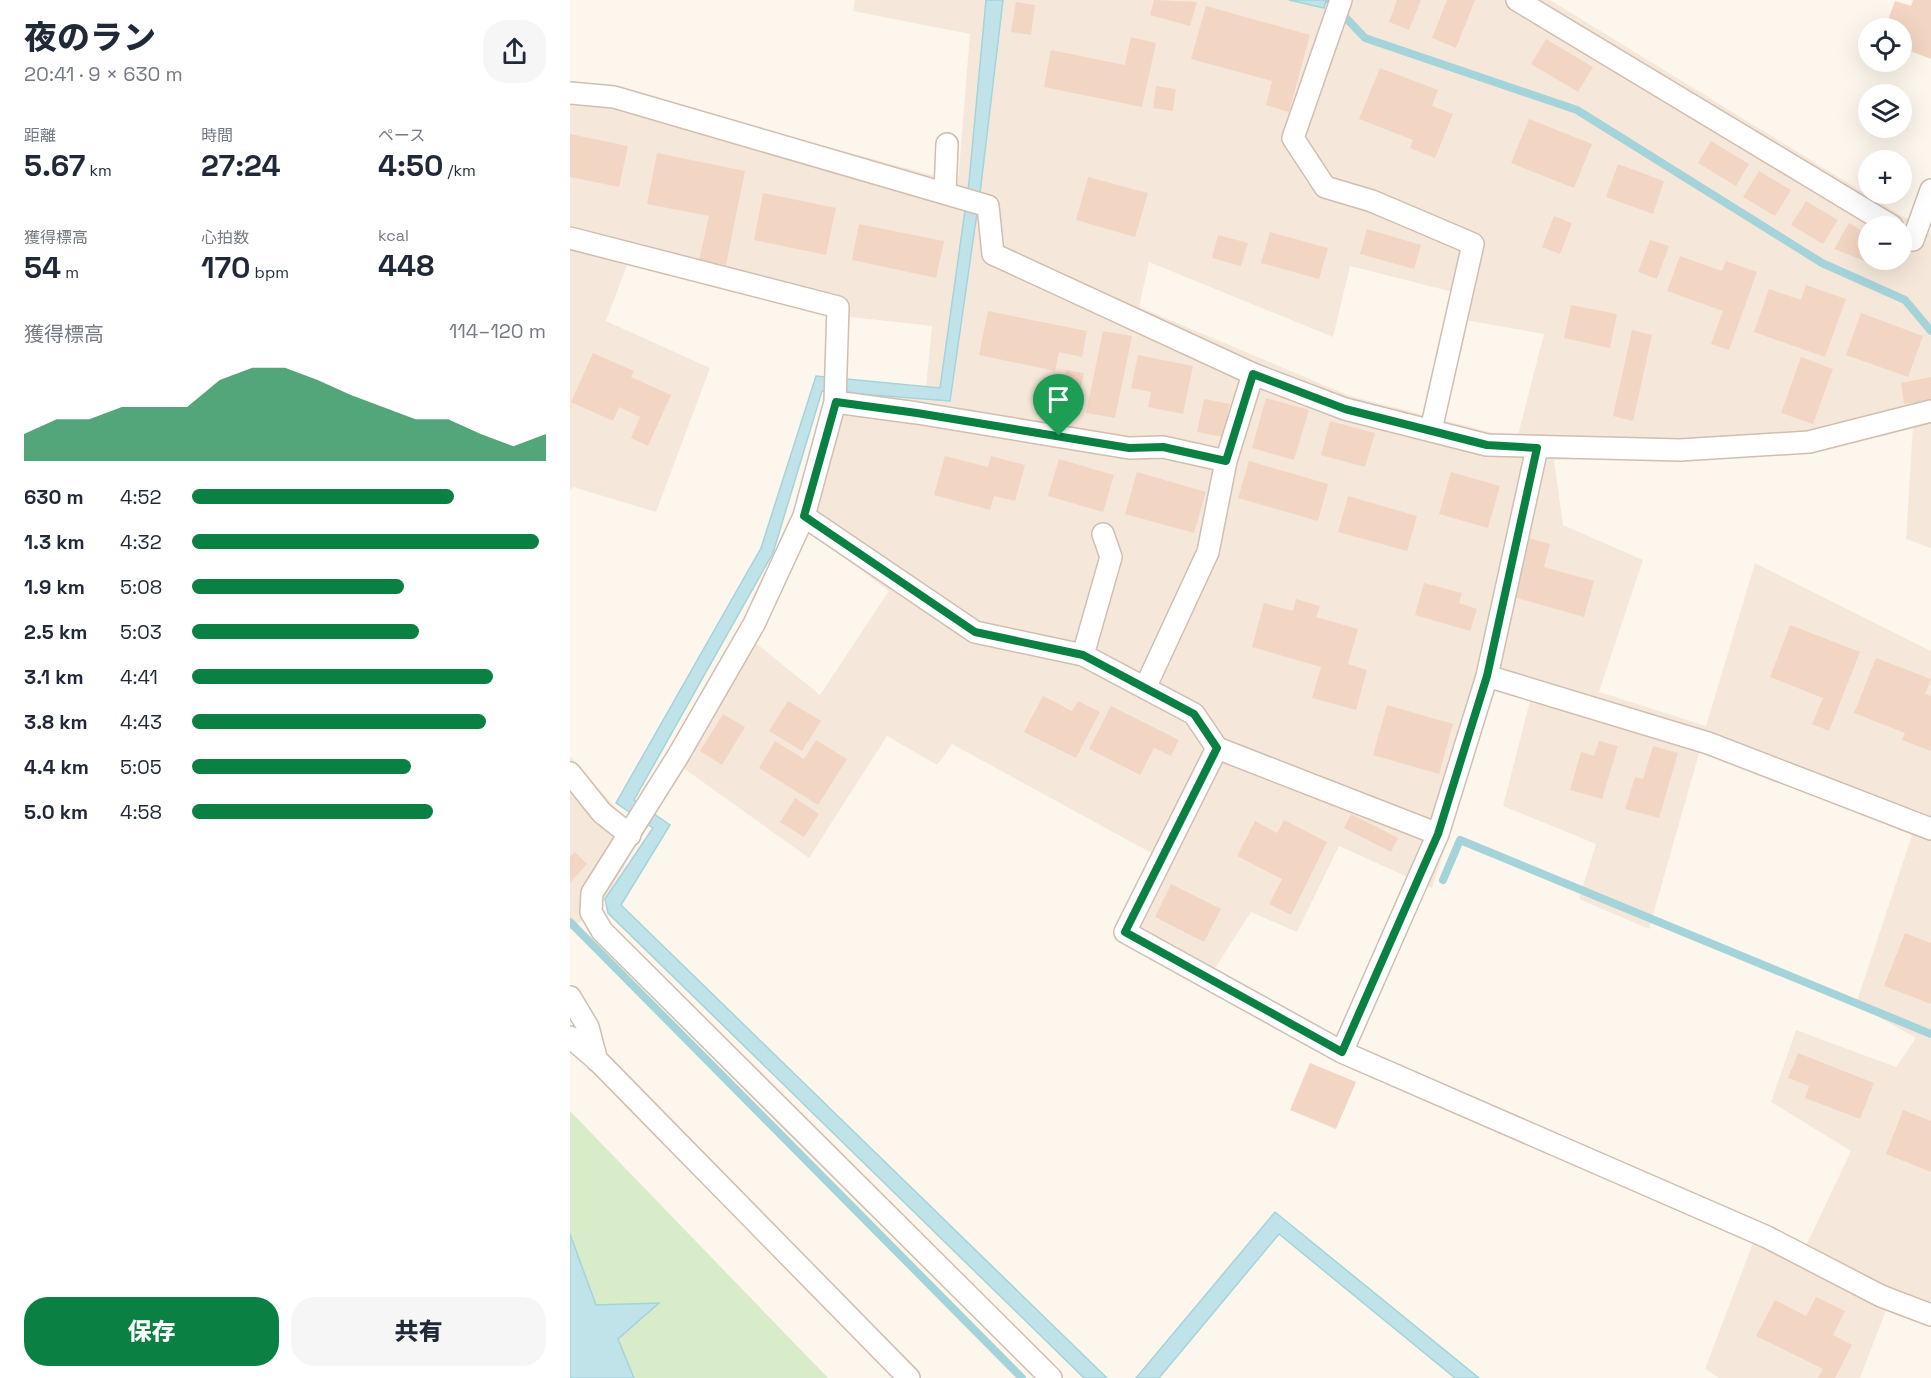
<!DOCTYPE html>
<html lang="ja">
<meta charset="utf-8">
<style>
:root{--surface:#fff;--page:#f6f6f7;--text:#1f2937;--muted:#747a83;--accent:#0b8043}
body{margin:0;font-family:"Space Grotesk","Noto Sans JP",sans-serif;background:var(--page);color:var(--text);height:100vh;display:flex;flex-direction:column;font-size:22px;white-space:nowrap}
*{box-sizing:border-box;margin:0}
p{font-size:20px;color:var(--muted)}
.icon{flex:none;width:33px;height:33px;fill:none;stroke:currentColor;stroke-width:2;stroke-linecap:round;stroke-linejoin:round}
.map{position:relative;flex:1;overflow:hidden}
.details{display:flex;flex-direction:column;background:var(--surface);width:570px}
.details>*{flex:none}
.buttons{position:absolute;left:1288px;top:18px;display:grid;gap:12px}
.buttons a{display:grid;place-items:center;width:54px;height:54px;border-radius:50%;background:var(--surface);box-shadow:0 6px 24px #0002;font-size:30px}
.pin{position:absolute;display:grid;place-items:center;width:51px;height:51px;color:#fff;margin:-62px -26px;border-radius:50% 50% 50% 0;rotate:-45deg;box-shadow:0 0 6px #0007}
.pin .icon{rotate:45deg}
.round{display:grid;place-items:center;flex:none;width:63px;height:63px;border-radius:24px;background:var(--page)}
.summary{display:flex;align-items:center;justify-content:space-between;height:102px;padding:0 24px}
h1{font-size:33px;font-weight:800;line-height:45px}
.metrics{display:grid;grid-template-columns:repeat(3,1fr);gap:9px;height:102px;padding:6px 24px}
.metrics div{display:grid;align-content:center}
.metrics b{font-size:30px;font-weight:800}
.metrics small{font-size:16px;font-weight:400}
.metrics p{font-size:16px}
.chart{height:168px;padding:12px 24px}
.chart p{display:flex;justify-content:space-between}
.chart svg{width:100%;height:108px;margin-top:6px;fill:var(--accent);opacity:.7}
.primary-button{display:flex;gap:12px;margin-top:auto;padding:12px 24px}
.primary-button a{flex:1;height:69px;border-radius:24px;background:var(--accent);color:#fff;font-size:24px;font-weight:800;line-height:69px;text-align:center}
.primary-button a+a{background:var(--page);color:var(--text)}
ul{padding:0 24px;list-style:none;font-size:20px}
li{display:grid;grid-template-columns:96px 72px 1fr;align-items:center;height:45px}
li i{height:15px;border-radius:8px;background:var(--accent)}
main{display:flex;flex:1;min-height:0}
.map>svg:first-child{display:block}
</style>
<main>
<section class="details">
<div class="summary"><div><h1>夜のラン</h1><p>20:41 · 9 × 630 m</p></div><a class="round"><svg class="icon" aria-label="share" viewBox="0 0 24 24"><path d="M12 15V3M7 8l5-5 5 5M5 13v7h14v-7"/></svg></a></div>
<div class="metrics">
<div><p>距離</p><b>5.67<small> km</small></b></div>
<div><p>時間</p><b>27:24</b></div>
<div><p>ペース</p><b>4:50<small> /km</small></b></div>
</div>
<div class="metrics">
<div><p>獲得標高</p><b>54<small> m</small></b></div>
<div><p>心拍数</p><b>170<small> bpm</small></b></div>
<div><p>kcal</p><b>448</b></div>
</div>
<div class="chart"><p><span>獲得標高</span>114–120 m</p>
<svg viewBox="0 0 160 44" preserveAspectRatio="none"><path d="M0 44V33L10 27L20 27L30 22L40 22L50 22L60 11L70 6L80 6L90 11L100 17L110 22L120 27L130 27L140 33L150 38L160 33V44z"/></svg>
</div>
<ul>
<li><b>630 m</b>4:52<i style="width:74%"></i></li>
<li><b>1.3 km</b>4:32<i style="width:98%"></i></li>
<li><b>1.9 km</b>5:08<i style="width:60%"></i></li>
<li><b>2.5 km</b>5:03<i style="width:64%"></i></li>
<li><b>3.1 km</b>4:41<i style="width:85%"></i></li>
<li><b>3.8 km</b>4:43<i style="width:83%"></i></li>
<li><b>4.4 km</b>5:05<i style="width:62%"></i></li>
<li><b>5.0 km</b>4:58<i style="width:68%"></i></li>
</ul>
<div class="primary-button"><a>保存</a><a>共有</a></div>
</section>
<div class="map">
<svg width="1361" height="1378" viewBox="0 0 1361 1378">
<rect width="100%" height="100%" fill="#fdf6ec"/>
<path fill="#f5e8da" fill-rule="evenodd" d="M285,0H980L1361,234V548L1336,539L1343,426L1235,453L984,460L993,525L1073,560L1029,692L1136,726L1185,563L1361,651V1299L1352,1321L1316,1310L1290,1378H1149L1135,1369L1191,1222L1234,1250L1281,1151L1201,1102L1226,1030L1326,1067L1346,1038L1286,1004L1342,835L1130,750L1079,929L1009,899L1026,844L933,806L960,701L925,688L862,888L769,846L727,932L681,912L633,987L547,937L585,855L382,744L367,765L317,736L239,858L98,757L171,631L250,695L319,591L223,520L260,388L355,398L362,326L245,313L58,262L36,321L140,368L86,512L3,487L0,491V83L39,88L388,182L400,34L283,11ZM1299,226H1332V260H1299ZM579,262L763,337L780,266L899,296L895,320L974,334L947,439L780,396L569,307Z
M0,756L71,837L32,904L0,930Z"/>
<path fill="#d8ecc9" d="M0,1111L258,1378H29L0,1313Z"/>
<path fill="#bfe3e8" stroke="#a5d3da" stroke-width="1.5" d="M416,0H433L411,185L380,401L252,391L203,553L64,800L100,825L51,905L537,1378H514L38,913L35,899L83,828L46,803L191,548L246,376L370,388L399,182Z
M719,0H756L754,8Z
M705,1212L909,1378H885L709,1234L589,1378H566Z
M0,1234L26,1305L89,1303L48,1339L64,1378H0Z"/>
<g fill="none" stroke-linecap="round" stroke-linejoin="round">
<path stroke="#a5d3da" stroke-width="8" d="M759,0L795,38L1007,110L1252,263L1335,300L1361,331
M873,880L890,840L1361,1034
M0,922L452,1378"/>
</g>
<path fill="#f3d5c3" d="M584,0L627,2L620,26L580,15Z
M827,0H851L839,30L819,22Z
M877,0H905L886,48L862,38Z
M1343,0H1361V59L1332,48V28H1315L1325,1L1341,6Z
M446,2L465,5L461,35L441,32Z
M636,6L740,35L719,112L696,105L702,81L621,59Z
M561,37L586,43L572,107L474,87L481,50L555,65Z
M976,39L1023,67L1008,92L961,64Z
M810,68L868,90L862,106L883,114L865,158L840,148L843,140L789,119Z
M586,86L606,89L603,111L583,108Z
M959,119L1022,144L1004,188L941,163Z
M0,134L58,146L49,187L0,177Z
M1141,141L1179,164L1166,186L1128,163Z
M87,153L175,171L156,265L129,260L139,216L77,204Z
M1048,164L1094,181L1083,214L1036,197Z
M1189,171L1221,190L1205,216L1173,197Z
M518,177L578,193L565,237L506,220Z
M193,193L266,208L256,255L184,240Z
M1236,201L1268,220L1253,244L1221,225Z
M984,216L1002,223L990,254L972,247Z
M1279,223L1299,235V260H1321L1315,269L1264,249Z
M289,224L374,241L366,278L282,260Z
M797,229L851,245L844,269L790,254Z
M700,232L758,248L749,279L691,263Z
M648,235L678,243L671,266L642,258Z
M1080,240L1099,246L1087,279L1068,272Z
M1110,256L1152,271L1156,261L1187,272L1159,350L1141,344L1153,311L1097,291Z
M1236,285L1276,299L1255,357L1184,332L1199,289L1231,300Z
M1001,305L1047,314L1040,348L994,338Z
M418,311L517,331L512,357L489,352L485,371L409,355Z
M1291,313L1353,336L1338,377L1276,355Z
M1062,330L1082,335L1063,421L1043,416Z
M533,331L562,336L545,418L516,413Z
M23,353L64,371L61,377L101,395L78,446L61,438L70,417L49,407L43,421L1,402Z
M568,355L623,366L613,414L578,407L581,392L561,388Z
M1231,357L1263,369L1243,424L1211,413Z
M496,370L514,373L508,403L489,400Z
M1361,377V400L1334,404L1331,383Z
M696,398L739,410L724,460L682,448Z
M634,399L660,404L653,437L627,432Z
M760,421L805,433L795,467L751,455Z
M375,456L418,467L421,456L455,465L445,501L424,496L420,510L364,495Z
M489,459L544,475L533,512L478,496Z
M679,461L758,484L748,521L668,498Z
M567,472L636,492L624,533L555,514Z
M881,472L930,486L918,528L869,514Z
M778,496L847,516L837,551L768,532Z
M959,538L980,544L974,567L1024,581L1014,617L943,597Z
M854,583L892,593L889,603L907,609L900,631L845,615Z
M726,599L750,606L746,617L788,629L778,664L797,670L786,710L742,698L751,667L682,647L694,603L723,611Z
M1220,625L1290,652L1259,731L1242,724L1253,698L1200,677Z
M1306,658L1361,679L1355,694L1361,696V751L1332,740L1335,733L1284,713Z
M473,696L502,711L508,701L530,712L506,758L454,732Z
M218,701L251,721L232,751L199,731Z
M817,705L883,724L869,774L803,755Z
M541,706L609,740L601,756L584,748L570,775L519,749Z
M153,714L175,727L152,765L130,751Z
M246,740L277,759L248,805L189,768L205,741L234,759Z
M1029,741L1048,746L1032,799L1000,790L1011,752L1024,756Z
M1083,746L1108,753L1089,818L1055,809L1065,777L1073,779Z
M225,798L249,814L234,837L210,822Z
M781,814L828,838L821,852L774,828Z
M714,820L757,842L721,915L699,904L712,879L667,856L685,821L707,833Z
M5,852L17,864L0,883V857Z
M601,884L651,909L634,942L585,917Z
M1335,933L1361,943V1004L1314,986Z
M1228,1053L1304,1083L1290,1119L1235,1098L1239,1086L1218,1078Z
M740,1063L786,1082L766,1129L720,1110Z
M1333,1110L1361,1121V1172L1316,1154Z
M1246,1297L1275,1311L1263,1335L1282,1345L1265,1378H1248L1253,1369L1186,1336L1205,1300L1236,1316Z"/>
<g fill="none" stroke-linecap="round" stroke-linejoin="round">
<defs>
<path id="street" d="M771,0L723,138L755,187L802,201L903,244L861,430
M947,0L1322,226
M0,93L44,97L418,206L423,254L683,374L775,409L917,445L1110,450L1239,442L1361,411
M375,193L377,144
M0,238L268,307L265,402L234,516L184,624L108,756L22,893L21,912L32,931L481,1378
M1343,240L1361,190
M265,402L347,413L559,448L593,447L656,461
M967,448L917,676L868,834L772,1052L1197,1237L1311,1296L1361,1315
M234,516L405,632L513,655L624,714L647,748L868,834
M513,655L541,557L533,534
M917,676L1138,743L1361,829
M575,688L638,552L656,461L683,374
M647,748L555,932L772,1052
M0,773L32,813L60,835
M0,997L18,1027L27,1061
M0,1037L28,1061L339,1378"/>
</defs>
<use href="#street" stroke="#d1beb0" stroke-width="24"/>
<use href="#street" stroke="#fff" stroke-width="21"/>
</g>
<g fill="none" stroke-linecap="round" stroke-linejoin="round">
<defs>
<path id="route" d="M683,374L775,409L917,445L967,448L917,676L868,834L772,1052L555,932L647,748L624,714L513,655L405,632L234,516L266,402L347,413L559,448L593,447L656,461Z"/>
</defs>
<use href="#route" stroke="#fff" stroke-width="12"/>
<use href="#route" stroke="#0b8043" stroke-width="8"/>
</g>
</svg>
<div class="buttons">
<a><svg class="icon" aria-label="locate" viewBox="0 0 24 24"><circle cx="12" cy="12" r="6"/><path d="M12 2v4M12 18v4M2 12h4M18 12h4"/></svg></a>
<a><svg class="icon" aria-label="layers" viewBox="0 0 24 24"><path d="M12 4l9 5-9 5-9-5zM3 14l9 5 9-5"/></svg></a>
<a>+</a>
<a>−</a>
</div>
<div class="pin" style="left:489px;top:436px;background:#1e9e55"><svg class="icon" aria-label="arrive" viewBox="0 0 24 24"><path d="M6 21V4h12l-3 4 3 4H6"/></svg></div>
</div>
</main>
